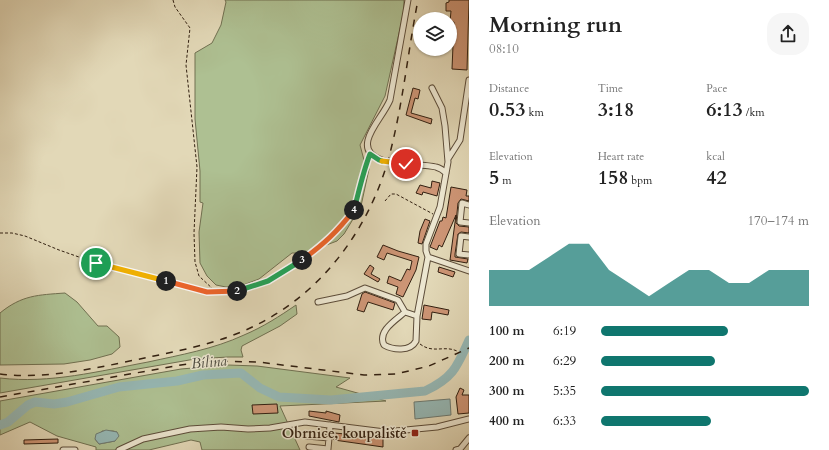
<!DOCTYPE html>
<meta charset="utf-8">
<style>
:root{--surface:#fff;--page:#f6f6f6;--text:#222;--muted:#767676;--accent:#0f766e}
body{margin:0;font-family:Cardo,serif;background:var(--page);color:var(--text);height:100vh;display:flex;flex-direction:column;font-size:15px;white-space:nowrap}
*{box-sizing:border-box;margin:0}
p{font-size:13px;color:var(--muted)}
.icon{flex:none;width:22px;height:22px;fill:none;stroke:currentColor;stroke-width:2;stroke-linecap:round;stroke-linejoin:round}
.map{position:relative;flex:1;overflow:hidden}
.sheet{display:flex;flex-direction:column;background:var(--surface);width:360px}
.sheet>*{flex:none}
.buttons{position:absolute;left:413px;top:12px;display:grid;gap:8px}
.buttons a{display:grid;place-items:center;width:44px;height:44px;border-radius:50%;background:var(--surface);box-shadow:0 1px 3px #0004;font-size:20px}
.pin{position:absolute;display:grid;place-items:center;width:34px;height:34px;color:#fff;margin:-17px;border:2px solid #fff;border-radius:50%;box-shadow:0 1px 4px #0007}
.km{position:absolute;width:20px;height:20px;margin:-10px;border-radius:50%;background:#222;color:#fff;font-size:11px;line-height:20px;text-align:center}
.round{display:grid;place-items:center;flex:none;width:42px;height:42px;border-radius:16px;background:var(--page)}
.overview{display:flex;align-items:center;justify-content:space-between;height:68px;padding:0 20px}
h1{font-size:22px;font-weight:600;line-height:30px}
.metrics{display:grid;grid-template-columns:repeat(3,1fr);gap:6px;height:68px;padding:4px 20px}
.metrics div{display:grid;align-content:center}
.metrics b{font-size:20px;font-weight:600}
.metrics small{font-size:11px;font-weight:400}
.metrics p{font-size:11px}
.chart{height:112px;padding:8px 20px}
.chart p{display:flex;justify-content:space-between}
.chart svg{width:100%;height:72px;margin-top:4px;fill:var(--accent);opacity:.7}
ul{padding:0 20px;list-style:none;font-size:13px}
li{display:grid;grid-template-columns:64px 48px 1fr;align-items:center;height:30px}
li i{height:10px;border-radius:5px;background:var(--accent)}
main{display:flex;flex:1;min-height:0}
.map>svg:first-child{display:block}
</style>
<main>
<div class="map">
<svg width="469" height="450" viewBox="0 0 469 450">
<rect width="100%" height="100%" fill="#e2d8b7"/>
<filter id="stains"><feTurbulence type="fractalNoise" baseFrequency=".005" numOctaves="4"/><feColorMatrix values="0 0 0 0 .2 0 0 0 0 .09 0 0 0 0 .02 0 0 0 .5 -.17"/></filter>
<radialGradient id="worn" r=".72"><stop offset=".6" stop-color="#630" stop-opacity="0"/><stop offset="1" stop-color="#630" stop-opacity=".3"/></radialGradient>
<path fill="#aec092" stroke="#707051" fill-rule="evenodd" d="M225,0H404V11L385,96L360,145L364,160L369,169L361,206L344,234L337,241L305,253H292L259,279L238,287H226L216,285L207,276L200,263L199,232L203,203L200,202V171L195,119V53L212,43L221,25L226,2Z
M65,293L77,302L98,326H107L119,337L120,347L112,354L90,360L64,364L0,365V313C22,295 38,295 65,293Z
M296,305L297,314L280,326L242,346L241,350L243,357H228L195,359L0,393V378C49,384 100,371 148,362C180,355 214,349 244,335C263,327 280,316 296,305Z
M228,365L257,366L350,378L336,387L386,401L280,406L300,450H202L200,442L191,440L149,450H96V447L57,436L30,422L0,435V401L181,369ZM102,431H113L117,432L115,441L99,444L95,439Z"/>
<path fill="#96b8b5" stroke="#6e7b73" d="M450,399L451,415L415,419L414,402Z
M106,430L117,432L119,436L115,441L99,444L95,439L96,434Z"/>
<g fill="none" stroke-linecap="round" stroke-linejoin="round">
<path stroke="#96b8b5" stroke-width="9" d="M0,425L8,422L28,405L35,402L54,404L67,402L119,387L177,381L203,375L241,373L260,388L279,397L331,400L425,391C453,378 457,367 469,340"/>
</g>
<path fill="#cd9575" stroke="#311f10" d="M449,0H469L467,70L452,69L454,22H450L451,11H446V3L449,2Z
M413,88L420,90L418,99L415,98L411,113L432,119L431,124L406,115Z
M432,181L440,183L437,196L423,192L422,195L416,193L420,185L431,188Z
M451,187L467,190L466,196H469V201L461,199L458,203L456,223L459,226L469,227V233L461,232L458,234L455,254V257L468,259L467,263L450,260L456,215L442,247L439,245L437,250L430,247L440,221H442L443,217L446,218Z
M425,219L430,221L422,244L418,243L420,231Z
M383,245L398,251L419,257L416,270L403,297L396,294L398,287L387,283L389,276L401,281L407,269L410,270L412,261L387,253L384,260L377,257Z
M370,265L374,268L371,274L380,279L378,282L364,274Z
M439,267L455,272L453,277L438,272Z
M365,292L395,303L393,310L368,302L364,312L357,310L362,294Z
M424,305L449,310L448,315L432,312L431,320L422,319Z
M460,388L464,390L462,395H469V413L458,414L456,397Z
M277,404L278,413L253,414L252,405Z
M309,411L326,413V411L340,415L339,422L309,416Z
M335,433L383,438V447L334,440Z
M58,439V443L24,444V440Z"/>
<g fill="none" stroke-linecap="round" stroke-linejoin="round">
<defs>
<path id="minor" d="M408,0L390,100C384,114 371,127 368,140C361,169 418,162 436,167C440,168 443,170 446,173
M448,159L460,140L469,80
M469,205L462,203L460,222L469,223
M469,237L461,236L459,254L469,255
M428,257L469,271
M318,302L347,296L365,288L398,300L405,312C396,320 377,331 384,345C393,350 410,352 416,341L417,316L428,257L426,251V244L440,207L448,162L445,126L442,108L432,88
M405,312L417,316
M307,436L329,438L330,425
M309,447L328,449L329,438
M63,450H75
M119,450L143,439L190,429L221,427L248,429L270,428L305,422L385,432L437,427L469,419
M456,450L460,449L469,438"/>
</defs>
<use href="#minor" stroke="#5d4d3a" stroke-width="7"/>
<path stroke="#311f10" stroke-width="1" stroke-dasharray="3 2" stroke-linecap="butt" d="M173,0L175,7L190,28L186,65L197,167L194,233L195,262L199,276L215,291
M385,201L391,194H396L433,214
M0,233H12L25,236L59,250L96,263L164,281L207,292L235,291L268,281L295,266L328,240L341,226L354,210L362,182L363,171L368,158
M420,344C433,354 444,345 457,351"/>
<use href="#minor" stroke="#ece6d0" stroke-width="5"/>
<path stroke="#311f10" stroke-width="1.5" stroke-dasharray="7 7" stroke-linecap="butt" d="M0,374C49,380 105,366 154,356C183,350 212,344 241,332C317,301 370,231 390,153C403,103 408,51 418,0
M0,397L181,365L212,361L258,362L364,375L396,374L429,366L469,348"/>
</g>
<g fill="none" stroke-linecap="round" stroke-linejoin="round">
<defs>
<path id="split-1" d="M96,263L166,281"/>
<path id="split-2" d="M166,281L207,292L237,291"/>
<path id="split-3" d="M237,291L268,281L302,260"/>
<path id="split-4" d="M302,260C324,244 337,232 354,210"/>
<path id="split-5" d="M354,210C359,191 363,172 370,154L379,160L382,161"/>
<path id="split-6" d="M382,161L406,164"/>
</defs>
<use href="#split-1" stroke="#fff" stroke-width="8"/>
<use href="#split-2" stroke="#fff" stroke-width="8"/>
<use href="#split-3" stroke="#fff" stroke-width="8"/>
<use href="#split-4" stroke="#fff" stroke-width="8"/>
<use href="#split-5" stroke="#fff" stroke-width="8"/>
<use href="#split-6" stroke="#fff" stroke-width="8"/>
<use href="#split-1" stroke="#f5b400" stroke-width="5"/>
<use href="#split-2" stroke="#f0652b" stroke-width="5"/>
<use href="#split-3" stroke="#22a559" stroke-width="5"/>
<use href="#split-4" stroke="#f0652b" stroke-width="5"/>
<use href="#split-5" stroke="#22a559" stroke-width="5"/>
<use href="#split-6" stroke="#f5b400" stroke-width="5"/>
</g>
<rect fill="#8f2418" stroke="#ece6d0" stroke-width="1.5" x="411" y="429" width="8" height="8" rx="2"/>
<g text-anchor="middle" stroke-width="3" stroke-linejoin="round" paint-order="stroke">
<g font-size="14" font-weight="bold" fill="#311f10" stroke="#ece6d0" text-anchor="end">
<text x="407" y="438">Obrnice, koupaliště</text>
</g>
<g font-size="15" font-style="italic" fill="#4f4d42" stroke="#ece6d0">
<text transform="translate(209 362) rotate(-5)" y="5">Bílina</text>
</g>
</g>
<rect width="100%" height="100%" filter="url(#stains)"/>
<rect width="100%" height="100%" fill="url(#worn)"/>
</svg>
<div class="buttons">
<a><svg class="icon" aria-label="layers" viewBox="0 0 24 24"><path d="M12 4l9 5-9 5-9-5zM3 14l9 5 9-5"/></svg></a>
</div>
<div class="pin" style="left:96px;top:263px;background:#1e9e55"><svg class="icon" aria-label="arrive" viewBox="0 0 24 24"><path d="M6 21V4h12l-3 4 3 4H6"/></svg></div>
<div class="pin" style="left:406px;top:164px;background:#d93025"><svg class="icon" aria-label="check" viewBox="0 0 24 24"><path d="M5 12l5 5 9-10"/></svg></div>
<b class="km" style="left:166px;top:281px">1</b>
<b class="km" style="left:237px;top:291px">2</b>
<b class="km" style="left:302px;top:260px">3</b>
<b class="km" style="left:354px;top:210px">4</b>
</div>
<section class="sheet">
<div class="overview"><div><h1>Morning run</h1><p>08:10</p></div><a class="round"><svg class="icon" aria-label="share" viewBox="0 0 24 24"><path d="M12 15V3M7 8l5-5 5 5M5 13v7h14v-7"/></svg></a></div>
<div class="metrics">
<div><p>Distance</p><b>0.53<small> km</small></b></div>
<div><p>Time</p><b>3:18</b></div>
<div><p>Pace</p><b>6:13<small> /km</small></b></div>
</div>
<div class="metrics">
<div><p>Elevation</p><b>5<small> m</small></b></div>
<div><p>Heart rate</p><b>158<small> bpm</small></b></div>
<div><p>kcal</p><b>42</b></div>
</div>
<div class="chart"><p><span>Elevation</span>170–174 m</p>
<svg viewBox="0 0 160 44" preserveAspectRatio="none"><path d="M0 44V22L10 22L20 22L30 14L40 6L50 6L60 22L70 30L80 38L90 30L100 22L110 22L120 30L130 30L140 22L150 22L160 22V44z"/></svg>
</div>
<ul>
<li><b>100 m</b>6:19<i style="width:61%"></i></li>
<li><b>200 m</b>6:29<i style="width:55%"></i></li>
<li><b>300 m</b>5:35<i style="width:100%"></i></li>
<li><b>400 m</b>6:33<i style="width:53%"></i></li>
</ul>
</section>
</main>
